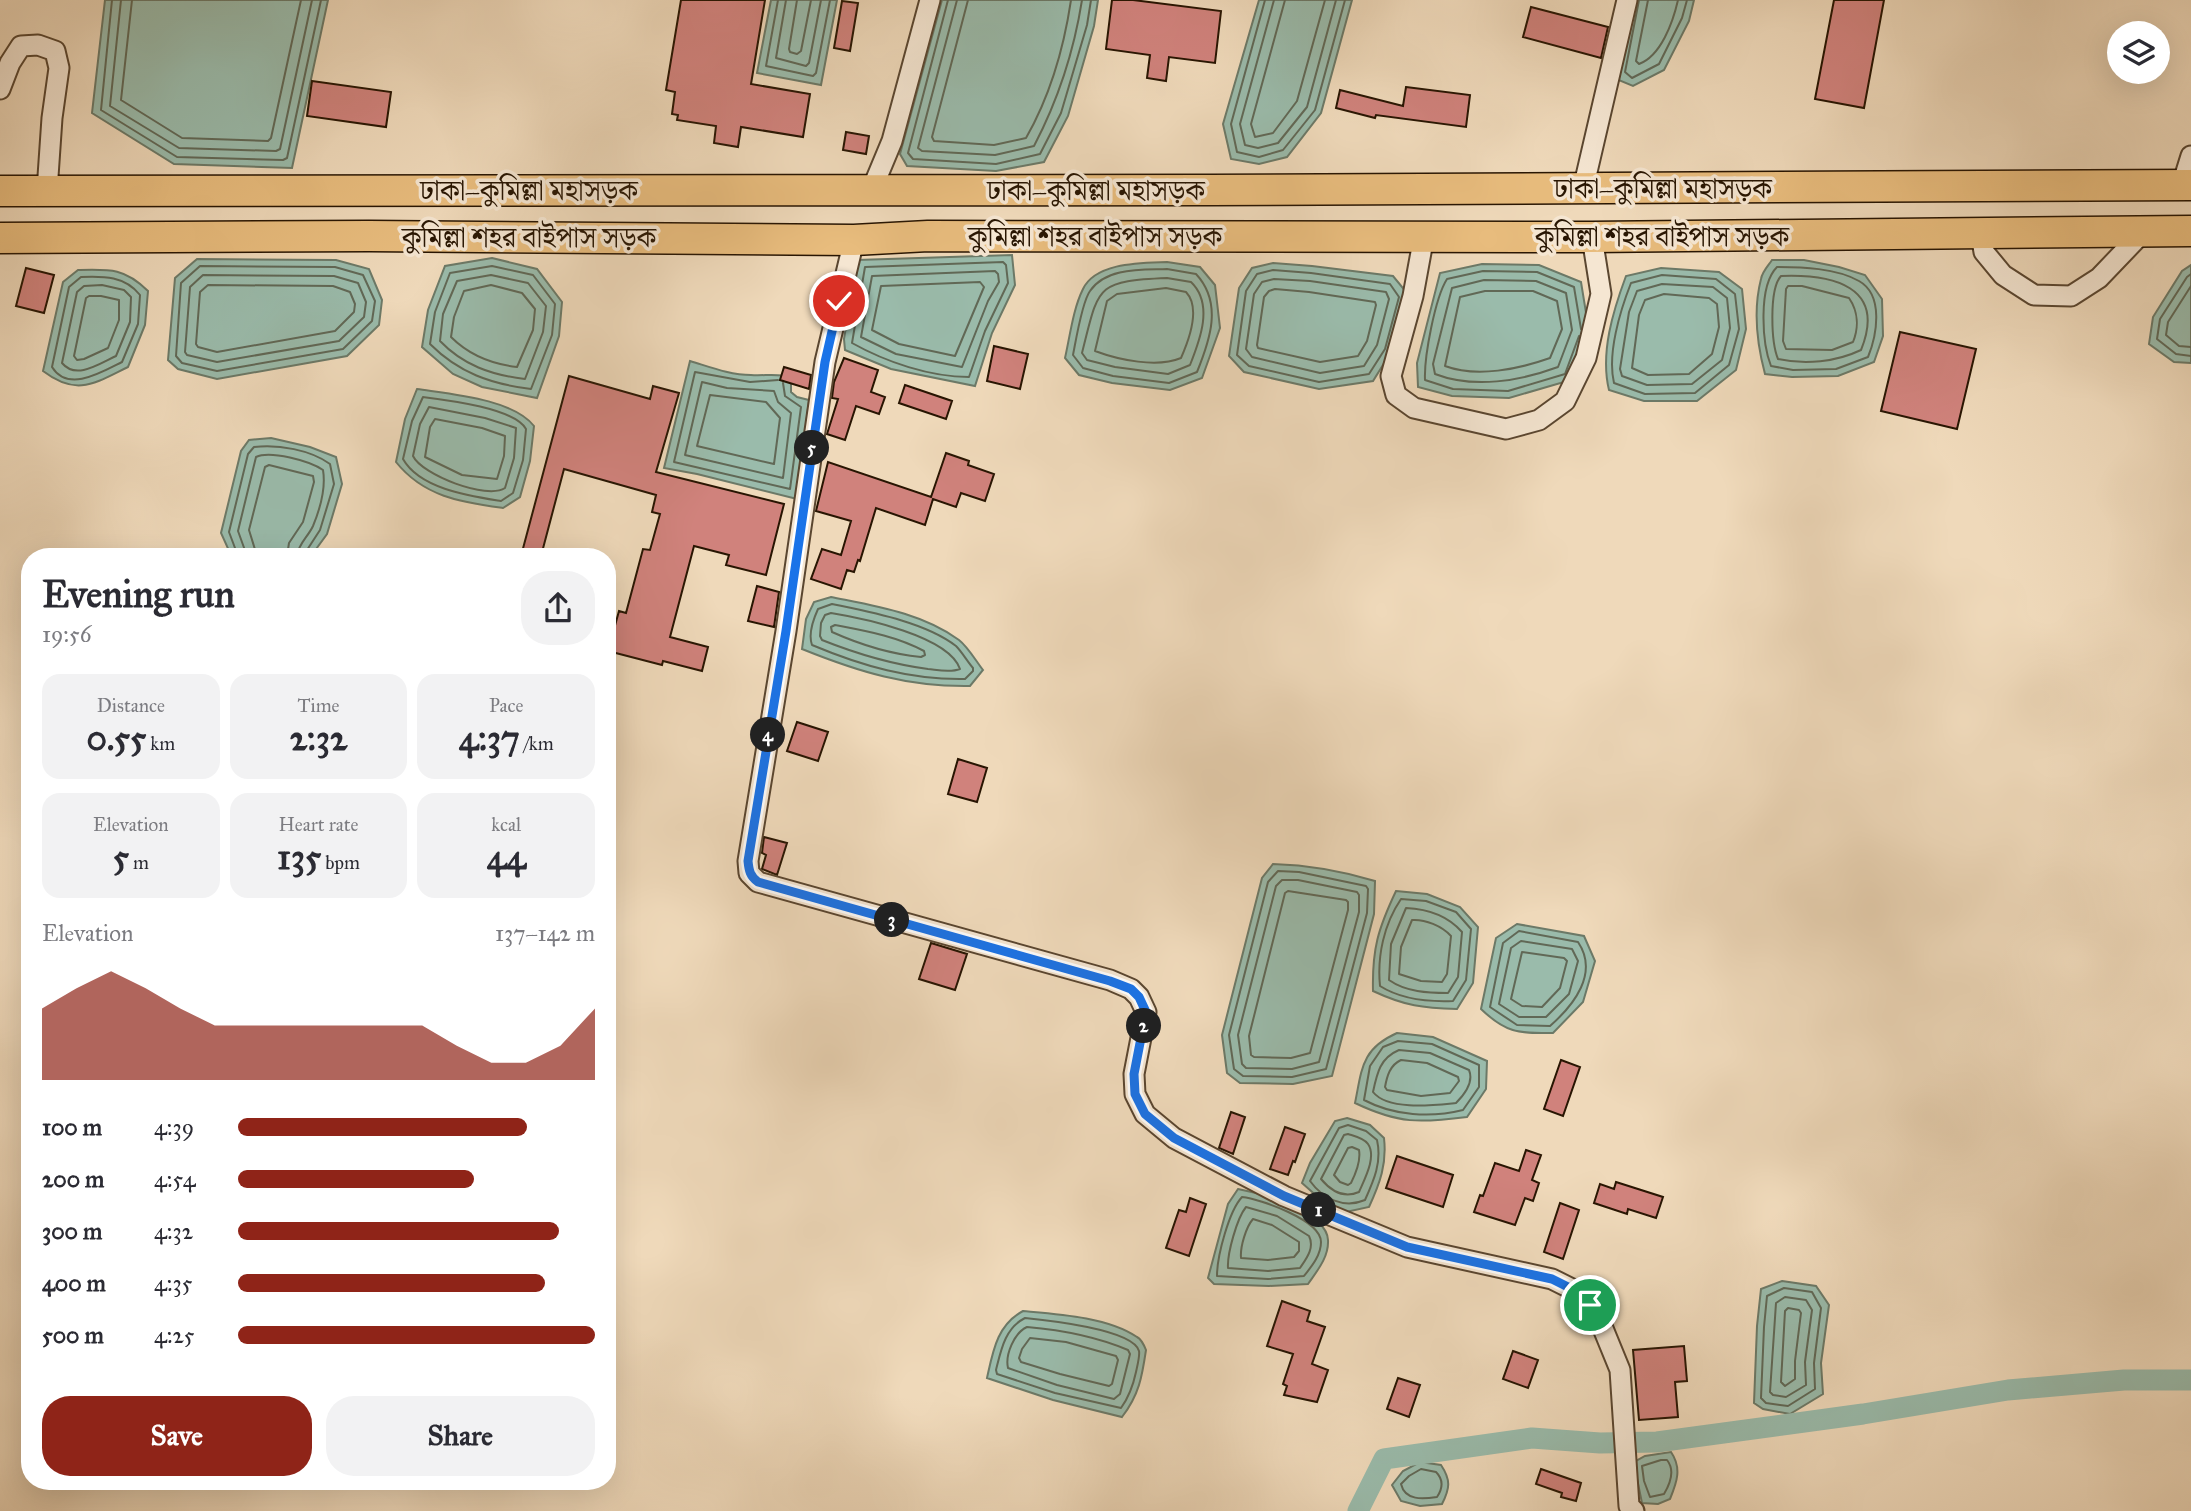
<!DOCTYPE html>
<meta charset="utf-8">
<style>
:root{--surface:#fff;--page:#f2f2f3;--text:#2b2b33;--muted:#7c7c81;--accent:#8f2418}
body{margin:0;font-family:"IM FELL Great Primer","Noto Serif Bengali",serif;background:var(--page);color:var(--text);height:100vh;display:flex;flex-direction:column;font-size:26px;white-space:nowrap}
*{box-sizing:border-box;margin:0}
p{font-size:23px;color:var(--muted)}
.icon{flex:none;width:38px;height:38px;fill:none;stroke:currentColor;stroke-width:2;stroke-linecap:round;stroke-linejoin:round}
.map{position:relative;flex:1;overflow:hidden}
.drawer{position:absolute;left:21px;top:548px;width:595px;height:942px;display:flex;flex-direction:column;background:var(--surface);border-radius:28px;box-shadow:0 7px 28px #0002}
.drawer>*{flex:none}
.buttons{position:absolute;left:2107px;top:21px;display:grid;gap:14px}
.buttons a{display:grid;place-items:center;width:63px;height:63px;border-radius:50%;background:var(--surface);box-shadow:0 7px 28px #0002;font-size:35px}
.pin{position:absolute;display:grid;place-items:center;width:60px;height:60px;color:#fff;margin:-30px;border:4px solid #fff;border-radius:50%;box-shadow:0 2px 7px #0007}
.km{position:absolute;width:35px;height:35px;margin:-18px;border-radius:50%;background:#222;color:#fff;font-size:19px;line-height:35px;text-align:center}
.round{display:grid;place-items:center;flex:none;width:74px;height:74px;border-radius:28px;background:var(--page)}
.overview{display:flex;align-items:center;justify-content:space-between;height:119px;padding:0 21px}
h1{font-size:38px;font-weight:700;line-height:52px}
.figures{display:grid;grid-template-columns:repeat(3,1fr);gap:10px;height:119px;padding:7px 21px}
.figures div{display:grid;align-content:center;border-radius:18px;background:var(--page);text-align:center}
.figures b{font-size:35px;font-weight:700}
.figures small{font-size:19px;font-weight:400}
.figures p{font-size:19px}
.chart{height:196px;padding:14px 21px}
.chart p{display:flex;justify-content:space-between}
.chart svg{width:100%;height:126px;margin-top:7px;fill:var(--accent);opacity:.7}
.primary-button{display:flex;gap:14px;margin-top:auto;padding:14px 21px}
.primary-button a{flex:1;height:80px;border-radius:28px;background:var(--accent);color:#fff;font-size:28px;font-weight:700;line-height:80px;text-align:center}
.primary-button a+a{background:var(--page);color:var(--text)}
ul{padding:0 21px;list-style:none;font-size:23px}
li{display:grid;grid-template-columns:112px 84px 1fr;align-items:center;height:52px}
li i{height:18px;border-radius:9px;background:var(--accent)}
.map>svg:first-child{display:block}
</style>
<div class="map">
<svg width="2191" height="1511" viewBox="0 0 2191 1511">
<rect width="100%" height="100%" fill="#efd9ba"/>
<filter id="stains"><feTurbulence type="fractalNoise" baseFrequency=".00286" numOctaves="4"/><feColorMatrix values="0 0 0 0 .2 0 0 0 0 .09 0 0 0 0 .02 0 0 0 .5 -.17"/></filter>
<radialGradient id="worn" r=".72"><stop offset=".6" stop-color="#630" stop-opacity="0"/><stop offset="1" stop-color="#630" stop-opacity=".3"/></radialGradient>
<path fill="#9abbab" stroke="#6c7967" stroke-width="2" d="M105,0H328L292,168L174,164L92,113Z
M771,0H837L821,85L757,73Z
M942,0H1098L1094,26L1068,116L1044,162L996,171L907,166L900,154Z
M1259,0H1352L1321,113L1287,157L1259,164L1231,159L1223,124Z
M1633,0H1694L1689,21L1664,70L1633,86L1616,79Z
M1012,255L1015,285L992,333L975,386L891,369L845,350L844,339L857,260Z
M492,258L537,269L562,302L559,336L537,398L482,387L453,374L422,347L428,310L445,266Z
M197,259L336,260L369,269L382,300L379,325L347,356L217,379L178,369L168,360L175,278Z
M1772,260H1804L1839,267L1865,275L1882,299L1883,336L1874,362L1838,376L1792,377L1765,374C1757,344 1753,310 1761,279C1762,272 1768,266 1772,260Z
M1167,262L1200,267L1215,285L1220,328L1202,378L1170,390L1112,383L1079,375L1065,358C1070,336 1073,309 1083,289C1096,262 1142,263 1167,262Z
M1273,263L1312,266L1393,276L1407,293L1391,352L1373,381L1319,389L1244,372L1229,356L1239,288L1252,268Z
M1482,264L1539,265L1581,282L1589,331L1571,380L1509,398L1452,396L1418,387L1417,363L1440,273Z
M2191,265V363L2174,362L2149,344L2153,317L2182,271Z
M1661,268L1719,272L1742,289L1746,329L1736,370L1697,401H1644L1609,390C1600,353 1613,311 1626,276Z
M78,270C110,269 125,268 148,291L145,325L128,367C95,383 77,397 43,371L63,282Z
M690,361C710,367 730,375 751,375C765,376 777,373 791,377V392L797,397L809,400L797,499L697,474L664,468Z
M417,389C450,394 513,399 534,426L530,461L520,497L503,508C461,502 424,497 396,462L405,419Z
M271,438L310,447L336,457L342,484L327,534L311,556H241L230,553L221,533L241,451L249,440Z
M831,597C875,606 922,613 959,640C968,647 976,661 983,670L970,686C908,687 859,672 802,649L806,619L814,602Z
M1273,864C1308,865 1342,871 1375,881L1374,914L1332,1076L1293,1084L1240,1083L1227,1073L1222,1035L1262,878Z
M1396,891L1427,894L1460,907L1478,927L1473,983L1457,1009C1423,1008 1405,1006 1373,991C1372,949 1378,929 1396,891Z
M1517,924L1584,936L1595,961L1583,1002L1553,1033C1519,1033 1507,1034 1481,1009L1496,938Z
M1397,1033L1433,1037L1487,1061L1486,1089L1467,1117C1420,1123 1399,1124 1355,1103C1362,1069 1361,1049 1397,1033Z
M1347,1118L1370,1125L1384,1138C1387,1164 1380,1183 1369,1207L1346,1212L1328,1206L1302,1183L1310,1163L1335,1121Z
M1238,1189C1260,1193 1327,1212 1328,1240C1329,1257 1317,1271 1308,1284L1269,1286L1214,1284L1208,1278L1228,1204Z
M1782,1281L1816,1286L1829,1305L1821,1363L1823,1394L1790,1414L1763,1409L1754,1403L1757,1326L1761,1289Z
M1023,1311C1057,1314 1108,1317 1137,1337C1141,1339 1144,1345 1146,1350C1142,1377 1139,1395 1122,1417L1053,1400L987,1378C993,1351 997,1325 1023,1311Z
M1671,1452C1682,1468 1677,1482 1670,1499L1658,1504L1642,1503L1635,1469L1636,1461L1645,1456Z
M1420,1462L1441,1465C1451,1480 1450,1488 1442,1504L1420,1506L1401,1501L1392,1485L1403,1471Z"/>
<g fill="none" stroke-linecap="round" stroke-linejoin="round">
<path stroke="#616856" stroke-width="2" d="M112,0L101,110L177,157L283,160L287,158L321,0
M121,0L110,106L179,148L276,151L280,149L312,0
M132,0L121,100L182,138L268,141L271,138L301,0
M778,0L766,66L813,76L816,73L830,0
M786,0L776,58L806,66L809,63L821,0
M797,0L789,49L790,52L797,54L801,51L811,0
M948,0L908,153L913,159L996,164L1040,154L1061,113L1087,25L1091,0
M957,0L918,148L922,151L995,155L1034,146C1058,100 1074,51 1082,0
M968,0L932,137L934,141L994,145L1026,138C1050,96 1064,47 1071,0
M1265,0L1231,124L1237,152L1259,157L1283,150L1315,110L1345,0
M1274,0L1240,124L1245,145L1258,148L1278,143L1307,107L1336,0
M1285,0L1251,124L1255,137L1273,133L1297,101L1325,0
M1639,0L1625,72L1632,78L1659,64L1682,18L1687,0
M1648,0L1636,61L1639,64C1661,56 1673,22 1678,0
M1003,262L1006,265L1008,283L985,331L969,377C930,377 886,362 852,343L865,267Z
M200,266L335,267L363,275L375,301L372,321L343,349L217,371L182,363L176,356L181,283Z
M492,266L533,275L555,304L552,335L531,389C491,384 459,373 430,344L435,312L450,273Z
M1777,267C1802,267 1836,268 1859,281C1884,295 1877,335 1868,357L1836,369L1793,370L1771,366C1762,343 1758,286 1777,267Z
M1167,269L1196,274C1223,303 1210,340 1197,372L1169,383L1113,376L1083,368L1073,355C1076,340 1082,302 1090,291C1106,267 1143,270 1167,269Z
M1273,270L1311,273L1390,284L1399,297L1385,349L1369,374L1319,382L1249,366L1237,355L1246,291L1257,274Z
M995,271L998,274L999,282L988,301L962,367L896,354L861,337L872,276Z
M2191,274L2187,277L2160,319L2157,339L2176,354L2191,356
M203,275L334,276L358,283L366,302L364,317L339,341L217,362L187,355L185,352L190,287Z
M491,275L528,283L546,306L543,332L525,379C491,375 463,365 440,341L443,314L457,281Z
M1662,275L1716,279L1735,294L1739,329L1729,365L1695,393L1645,394L1614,383C1607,354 1620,311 1631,283Z
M1781,276C1832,274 1887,286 1861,350C1836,362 1805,365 1778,359C1771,342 1769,289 1781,276Z
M81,277C104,276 125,276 140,295L138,324L122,362C102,372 68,393 52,367L69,287Z
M1167,278L1191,282C1214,304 1200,340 1190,365L1168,374L1115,367L1087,360L1082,353C1099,286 1095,281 1167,278Z
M1274,279L1310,281L1386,292L1389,299L1377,345L1364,366L1320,373L1252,357L1246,349L1254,294L1262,282Z
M1484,280L1536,281L1566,293L1572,330L1558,367C1520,381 1474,389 1435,374L1433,364L1452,288Z
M980,282L984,287L955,356L899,344L872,330L881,286Z
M1662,284L1713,287L1727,298L1730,328L1722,360L1692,384L1647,385L1622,376L1620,369L1629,312L1637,291Z
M102,285L124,290L131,297L130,322L116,356C99,364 76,380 62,363L77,292L84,286Z
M208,285L333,286L350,292L355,304L354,312L335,331L217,352L198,347L196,344L200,292Z
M491,285L522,293L535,309L533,330L517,367C491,364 469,355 451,337L454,317L464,291Z
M1788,286H1802L1849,298C1858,311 1859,327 1853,342L1832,350L1786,349L1783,341L1786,289Z
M2191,286L2168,322L2166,335L2179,346L2191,347
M1166,288L1186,292C1201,308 1189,340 1181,358C1157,368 1119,360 1095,351L1107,301L1117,294Z
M1275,289L1309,292L1375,302L1376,305L1367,341L1358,356L1320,362L1258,348L1257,345L1264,297L1269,291Z
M1485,291H1533L1557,301L1562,329L1550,358C1519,369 1477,378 1445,366L1460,297Z
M1664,294L1709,298L1717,304L1719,327L1712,354L1689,374L1648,375L1632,368L1639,315L1645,300Z
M89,296H101L119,300V320L108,348L84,359L77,360L74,356L86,298Z
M1579,336L1565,374L1508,391L1453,389L1425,380C1424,357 1435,298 1447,279L1483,271L1537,272L1574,287L1581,329
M778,380L750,382L695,372L674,462L790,489L801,407L785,396L783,383
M702,382L727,388L774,391L778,402L791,413L783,478L685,455Z
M710,395L766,402L780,418L774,464L697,446Z
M423,397C447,400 514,408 526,429L523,460L513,493L501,501C470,496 420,489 403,459L412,421Z
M429,407L485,418L516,428L514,458L505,488C487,500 422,475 413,456L420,424Z
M435,419L482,428L505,436L504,456L497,479L462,475L425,457L430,427Z
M238,556L229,532L248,454L254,447C278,444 311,450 330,464L334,484L320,530L307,550L306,556
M247,556L238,531L256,457C270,450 310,461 323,470C326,488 320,509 313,526C308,537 298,544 297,556
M257,556L249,530L265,467L269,465L313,476L314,482L303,522L289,543L287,556
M832,604C870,612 925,622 956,646C962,652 967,661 973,668V671L965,679C911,680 862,666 812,645C808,634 813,620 818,609Z
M831,613C862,618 949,636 960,669C950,673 938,670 928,669C890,664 857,654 822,640L820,636L821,623L825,615Z
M835,625C866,631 896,636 924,651L925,655L921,657C890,654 861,645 832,632L831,627Z
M1278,871L1299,872L1366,886L1368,889L1367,913L1326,1069L1292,1077L1243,1076L1234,1069L1229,1035L1268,882Z
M1282,880H1298L1357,892L1359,895V912L1319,1062L1292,1069L1246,1068L1242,1064L1238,1035L1276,886Z
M1288,891L1346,900L1348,902V910L1310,1053L1291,1058L1254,1057L1251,1055L1249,1036L1285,893Z
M1401,899L1426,901L1456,912L1471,929L1466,980L1453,1001C1428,1002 1402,1000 1380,986C1377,956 1384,924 1401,899Z
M1406,908C1428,909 1448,916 1462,932L1458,977L1448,993C1428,993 1406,992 1389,980L1391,944Z
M1412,920C1425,919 1442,926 1451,936L1447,974L1442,982L1421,981L1399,974L1401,947Z
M1519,931L1578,942C1599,973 1574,1005 1550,1026L1517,1025L1490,1007L1503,943Z
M1521,941L1572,949L1578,961L1569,994L1546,1017H1519L1499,1004L1511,948Z
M1522,952L1564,958L1567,961L1560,988L1542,1007L1522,1006L1511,999Z
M1398,1041L1432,1044L1479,1065V1087L1463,1110C1431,1118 1394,1116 1364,1100L1370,1066L1383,1047Z
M1399,1050L1430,1053L1469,1070C1474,1082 1465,1094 1456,1103C1435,1105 1388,1111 1373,1092C1377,1073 1380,1058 1399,1050Z
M1401,1060L1427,1063L1458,1077L1459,1081L1450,1093L1421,1096L1387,1090L1385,1087C1387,1076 1390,1065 1401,1060Z
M1348,1125L1366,1131L1377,1140C1382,1162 1374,1180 1365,1200C1344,1209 1323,1199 1310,1181L1339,1128Z
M1348,1134C1354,1136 1364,1138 1368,1144C1377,1157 1364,1180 1359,1192C1343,1199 1331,1191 1321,1179L1344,1135Z
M1352,1147L1359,1150C1361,1161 1356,1173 1351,1183L1348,1185L1340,1182L1334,1175L1348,1148Z
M1242,1197C1260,1199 1321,1220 1321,1242C1321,1255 1312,1266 1304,1276L1268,1279L1217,1276C1217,1256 1229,1211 1242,1197Z
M1246,1207L1277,1216L1309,1236C1315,1248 1306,1259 1300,1268L1268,1271L1228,1268C1227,1254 1237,1218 1246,1207Z
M1253,1219L1272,1225L1299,1242V1251L1294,1257L1268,1260L1241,1258C1240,1247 1246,1227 1253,1219Z
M1784,1288L1812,1292L1821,1308L1814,1363L1815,1389L1788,1406L1766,1403L1761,1398L1764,1327L1767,1296Z
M1785,1297L1806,1300L1812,1310L1805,1362L1806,1385L1786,1397L1773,1395L1770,1392L1776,1303Z
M1788,1308L1799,1310L1801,1313L1795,1361V1379L1785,1386L1781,1382L1785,1311Z
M1025,1318C1045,1320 1133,1329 1139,1351C1140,1356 1137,1367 1136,1372C1133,1386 1129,1397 1121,1408L1055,1393L997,1374L996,1370C1001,1350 1005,1328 1025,1318Z
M1027,1327C1062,1330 1095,1336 1128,1350L1130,1354L1120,1394L1114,1399L1057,1385L1008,1368C1005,1355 1014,1333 1027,1327Z
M1030,1338L1066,1342L1116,1356L1118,1360L1112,1384L1109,1386L1060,1374L1021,1362L1019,1358L1022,1349Z
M1661,1460H1667C1675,1470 1670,1484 1664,1494L1650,1497L1644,1481L1642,1466Z
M1421,1469L1436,1472C1444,1480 1443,1488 1437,1497C1423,1499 1405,1501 1401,1484L1409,1476Z"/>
<path stroke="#9abbab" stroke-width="21" d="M1358,1511L1384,1459L1532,1438L1600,1443L1657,1442L1863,1414L2008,1390L2124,1380H2191"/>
</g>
<path fill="#d0827c" stroke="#281502" stroke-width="2" d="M681,0H765L751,84L810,94L803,137L741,127L738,147L714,143L716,126L677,120L678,115L672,114L675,92L666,90Z
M1112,0H1133L1221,11L1215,63L1169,57L1166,81L1147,78L1150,55L1106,49Z
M1834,0H1884L1864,108L1815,99Z
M842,1L858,3L850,51L834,48Z
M1531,7L1608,27L1601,58L1523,37Z
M312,81L391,92L386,127L307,116Z
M1406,87L1470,95L1466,127L1376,115L1375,118L1336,108L1340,90L1403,106Z
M846,132L869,136L866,154L843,150Z
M26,268L54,275L44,313L16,306Z
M1900,332L1976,349L1957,429L1881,411Z
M994,346L1028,354L1020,389L987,381Z
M844,358L878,370L871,392L885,397L879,414L856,406L845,440L827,434L838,399L832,398L834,382Z
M784,367L811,375L809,389L780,380Z
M569,376L650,399L653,386L679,393L656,472L784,504L766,575L726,565L729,555L694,546L670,637L708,647L702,671L663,661L662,665L608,651L619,611L626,613L643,549L650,550L660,514L652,512L656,495L564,469L541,556H521Z
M905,385L952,401L946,419L899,403Z
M946,453L969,461L968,465L994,474L985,501L961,493L956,507L933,499L925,525L876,508L860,561L858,560L854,572L847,570L841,589L811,579L822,549L841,555L851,521L816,511L828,462L931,497Z
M757,586L779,592L774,627L748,621Z
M797,722L828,732L818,761L787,751Z
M958,759L987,768L977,802L948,794Z
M764,837L787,843L777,875L762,869L766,855L762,853Z
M931,943L967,954L955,990L919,979Z
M1561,1060L1580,1067L1563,1116L1544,1109Z
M1231,1112L1245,1117L1233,1154L1219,1148Z
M1285,1127L1305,1134L1295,1162L1293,1161L1288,1175L1270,1169Z
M1526,1150L1541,1155L1532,1180L1539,1183L1533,1201L1525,1198L1515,1225L1474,1212L1480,1195L1483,1196L1495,1163L1519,1171Z
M1397,1156L1453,1175L1443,1207L1386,1188Z
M1616,1182L1663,1197L1656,1218L1628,1209L1627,1214L1594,1203L1600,1184L1614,1189Z
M1190,1198L1206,1204L1189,1256L1166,1248L1179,1210L1186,1212Z
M1560,1203L1579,1210L1563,1259L1544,1252Z
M1282,1301L1310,1311L1307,1321L1325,1327L1312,1364L1328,1370L1317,1402L1284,1395L1287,1386L1283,1384L1293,1354L1267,1346Z
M1684,1346L1687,1381L1675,1382L1678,1417L1639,1420L1633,1350Z
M1513,1351L1538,1360L1528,1388L1503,1379Z
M1398,1378L1420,1385L1409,1417L1387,1409Z
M1541,1469L1581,1483L1576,1501L1561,1497L1562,1493L1536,1484Z"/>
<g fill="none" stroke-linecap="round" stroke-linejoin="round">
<defs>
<path id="minor" d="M0,89L10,63L21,46L38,45L55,51L59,68L52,118L47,191
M2182,185L2191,156
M872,189L892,141L930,0
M1583,189L1627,0
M1981,234L1984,252L2003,275L2034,295L2071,296L2099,278L2143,232
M1424,236L1413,296L1391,376L1396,395L1414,408L1506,429L1539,420L1565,401L1586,358L1601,294L1592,237
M854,240L825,362L786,631L748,861L749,873L758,882L1110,980L1131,989L1139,997L1146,1012L1134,1074L1135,1094L1145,1114L1174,1138L1284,1196L1407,1247L1552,1279L1576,1291L1590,1305L1602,1326L1620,1370L1629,1506L1634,1511"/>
<path id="highway" d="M0,191L1210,190L2191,185
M0,238L369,236L854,240L928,236L1592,237L2191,231"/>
</defs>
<use href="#minor" stroke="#5a4630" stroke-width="23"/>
<use href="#highway" stroke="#281502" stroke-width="33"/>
<use href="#minor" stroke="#f5e6d2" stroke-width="19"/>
<use href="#highway" stroke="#e8bc7d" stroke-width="30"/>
</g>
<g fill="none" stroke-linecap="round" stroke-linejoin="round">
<defs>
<path id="route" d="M839,301L825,362L786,631L748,861C749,871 750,876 758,882L1110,981L1131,989L1139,997L1146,1012L1134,1074L1135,1094L1145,1114L1174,1138L1284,1196L1407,1247L1552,1279L1576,1291L1590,1305"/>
</defs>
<use href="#route" stroke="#fff" stroke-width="14"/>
<use href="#route" stroke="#1a73e8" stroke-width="9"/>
</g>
<g text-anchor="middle" stroke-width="7" stroke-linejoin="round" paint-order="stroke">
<g font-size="28" fill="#281502" stroke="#f5e6d2">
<text x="1663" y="198">ঢাকা–কুমিল্লা মহাসড়ক</text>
<text x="529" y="200">ঢাকা–কুমিল্লা মহাসড়ক</text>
<text x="1096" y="200">ঢাকা–কুমিল্লা মহাসড়ক</text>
<text x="1095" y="246">কুমিল্লা শহর বাইপাস সড়ক</text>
<text x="1662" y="246">কুমিল্লা শহর বাইপাস সড়ক</text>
<text x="529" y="247">কুমিল্লা শহর বাইপাস সড়ক</text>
</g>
</g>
<rect width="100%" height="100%" filter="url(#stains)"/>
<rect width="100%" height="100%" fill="url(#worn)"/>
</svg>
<div class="buttons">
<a><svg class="icon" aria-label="layers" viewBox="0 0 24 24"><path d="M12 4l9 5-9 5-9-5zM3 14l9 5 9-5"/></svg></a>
</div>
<div class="pin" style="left:1590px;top:1305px;background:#1e9e55"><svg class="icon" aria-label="arrive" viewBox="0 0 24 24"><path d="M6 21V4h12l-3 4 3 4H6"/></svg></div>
<div class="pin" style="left:839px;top:301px;background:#d93025"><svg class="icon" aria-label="check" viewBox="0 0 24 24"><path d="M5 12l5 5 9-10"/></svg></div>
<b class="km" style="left:1319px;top:1210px">1</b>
<b class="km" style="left:1144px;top:1026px">2</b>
<b class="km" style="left:892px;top:920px">3</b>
<b class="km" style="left:768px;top:735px">4</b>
<b class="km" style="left:812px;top:448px">5</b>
<section class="drawer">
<div class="overview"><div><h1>Evening run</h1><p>19:56</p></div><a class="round"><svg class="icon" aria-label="share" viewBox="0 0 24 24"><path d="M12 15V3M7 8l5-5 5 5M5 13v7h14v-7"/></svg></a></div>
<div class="figures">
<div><p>Distance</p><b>0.55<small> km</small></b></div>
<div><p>Time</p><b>2:32</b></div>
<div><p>Pace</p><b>4:37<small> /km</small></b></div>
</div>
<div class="figures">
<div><p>Elevation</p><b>5<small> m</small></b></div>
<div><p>Heart rate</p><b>135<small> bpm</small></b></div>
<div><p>kcal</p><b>44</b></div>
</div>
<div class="chart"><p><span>Elevation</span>137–142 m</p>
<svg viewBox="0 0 160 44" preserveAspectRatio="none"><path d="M0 44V19L10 12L20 6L30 12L40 19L50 25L60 25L70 25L80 25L90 25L100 25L110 25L120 32L130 38L140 38L150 32L160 19V44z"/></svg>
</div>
<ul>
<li><b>100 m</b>4:39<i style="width:81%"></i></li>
<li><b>200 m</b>4:54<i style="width:66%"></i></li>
<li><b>300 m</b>4:32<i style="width:90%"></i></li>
<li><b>400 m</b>4:35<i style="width:86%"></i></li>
<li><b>500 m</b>4:25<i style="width:100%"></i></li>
</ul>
<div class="primary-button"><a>Save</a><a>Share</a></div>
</section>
</div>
